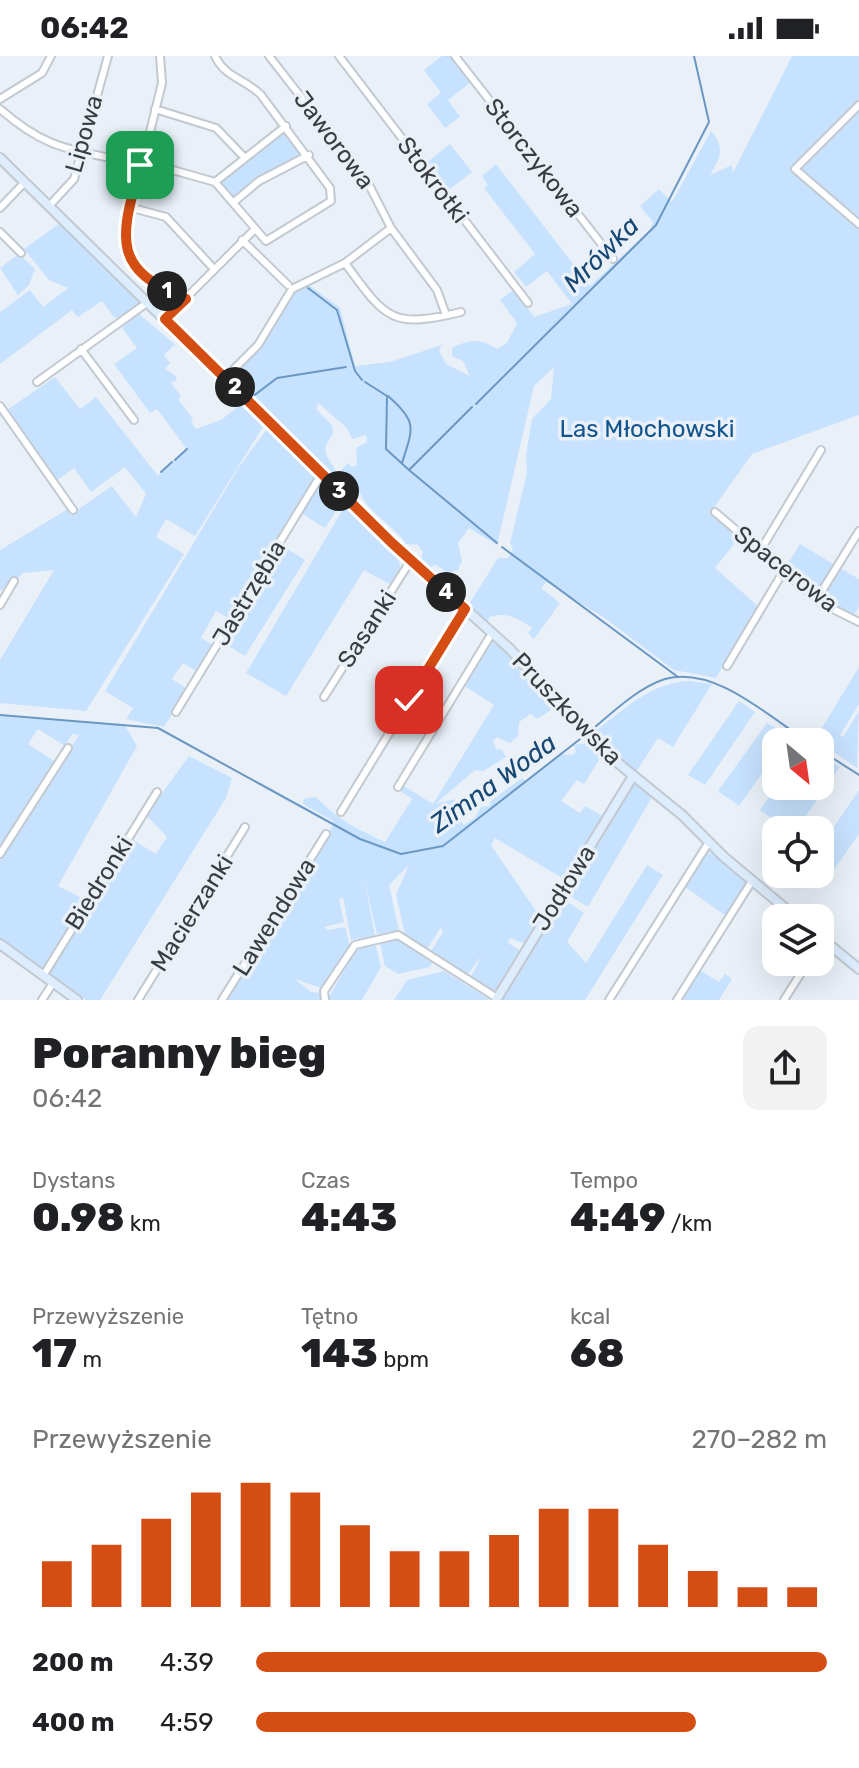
<!DOCTYPE html>
<html lang="pl">
<meta charset="utf-8">
<style>
:root{--surface:#fff;--page:#f2f2f2;--text:#202124;--muted:#757577;--accent:#d44e14}
body{margin:0;font-family:Rubik,sans-serif;background:var(--page);color:var(--text);height:100vh;display:flex;flex-direction:column;font-size:30px;white-space:nowrap}
*{box-sizing:border-box;margin:0}
p{font-size:26px;color:var(--muted)}
.icon{flex:none;width:44px;height:44px;fill:none;stroke:currentColor;stroke-width:2;stroke-linecap:round;stroke-linejoin:round}
.map{position:relative;height:944px;overflow:hidden}
.side{display:flex;flex-direction:column;background:var(--surface);flex:1}
.side>*{flex:none}
.needle{width:52px;rotate:151deg}
.fabs{position:absolute;left:762px;top:672px;display:grid;gap:16px}
.fabs a{display:grid;place-items:center;width:72px;height:72px;border-radius:16px;background:var(--surface);box-shadow:0 8px 32px #0002;font-size:40px}
.pin{position:absolute;display:grid;place-items:center;width:68px;height:68px;color:#fff;margin:-34px;border-radius:16px;box-shadow:0 4px 12px #0006}
.km{position:absolute;width:40px;height:40px;margin:-20px;border-radius:50%;background:#222;color:#fff;font-size:22px;line-height:40px;text-align:center}
.round{display:grid;place-items:center;flex:none;width:84px;height:84px;border-radius:16px;background:var(--page)}
.summary{display:flex;align-items:center;justify-content:space-between;height:136px;padding:0 32px}
h1{font-size:44px;font-weight:800;line-height:60px}
.stats{display:grid;grid-template-columns:repeat(3,1fr);gap:12px;height:136px;padding:8px 32px}
.stats div{display:grid;align-content:center}
.stats b{font-size:40px;font-weight:800}
.stats small{font-size:22px;font-weight:400}
.stats p{font-size:22px}
.chart{height:224px;padding:16px 32px}
.chart p{display:flex;justify-content:space-between}
.chart svg{width:100%;height:144px;margin-top:8px;stroke:var(--accent);stroke-width:6}
ul{padding:0 32px;list-style:none;font-size:26px}
li{display:grid;grid-template-columns:128px 96px 1fr;align-items:center;height:60px}
li i{height:20px;border-radius:10px;background:var(--accent)}
.status{display:flex;justify-content:space-between;align-items:center;height:56px;padding:0 40px;background:var(--surface);direction:ltr}
.status svg{height:22px;fill:currentColor}
.map>svg:first-child{display:block}
</style>
<div class="status"><b>06:42</b><svg viewBox="0 0 49 12"><path d="M0 12V9h3v3zM5 12V6h3v6zM10 12V3h3v9zM15 12V0h3v12zM26 1h20v11H26zM47 4h2v5h-2z"/></svg></div>
<div class="map">
<svg width="859" height="944" viewBox="0 0 859 944">
<rect width="100%" height="100%" fill="#e9f0f8"/>
<path fill="#c7e2fe" d="M442,0H451L471,26L448,44L460,61L445,72L427,48L441,37L424,14Z
M792,0H859V359L752,398L710,457L739,482L715,512L758,550L716,622L674,614L603,561L546,526L541,532L560,547L534,583L528,577L532,572C519,563 506,555 489,561L488,566L468,550L498,502H508L513,493L510,487L527,417L526,400L532,363L551,343L554,311L534,330L497,489L469,472L458,487L462,505L458,514L448,517L435,508L429,513L420,506L423,496L418,489L406,488C397,474 383,466 371,453C359,442 363,432 342,420L341,414L348,407L352,411L357,409L356,392L367,386L366,379L352,383L347,372L318,347L316,353L332,369L333,378C315,400 335,403 339,425L233,320L262,289L296,234L309,229L340,252L355,310L390,306L442,289L439,295L446,308L470,320L463,305L452,300V292C470,283 480,282 497,293L507,287L517,267L500,244L514,233L534,261L572,248L547,215L526,231L514,216L535,198L484,132L488,129L482,120L496,108L590,230L651,173L653,166L640,150L659,133L672,146L711,75C725,91 721,101 710,119L732,109L733,117Z
M285,76L304,99L258,122L234,141L221,126Z
M450,88L472,116L446,136L425,108Z
M60,167L139,243V248L119,262L114,261L102,245L78,261L72,254L0,308V256L30,234L43,251L68,232L49,224L24,193Z
M19,198L35,213L29,229L18,239L0,212Z
M138,257L179,292L174,289L164,299L170,307L165,313L175,319L177,324L171,327L181,340L178,343L193,363L191,366L196,373L221,364L244,346L266,366L195,480L166,463L156,481L184,498L86,655L0,647V604L54,514L24,517L0,535V494L68,453L70,459L112,430L136,461L146,438L125,411L91,436L74,412L57,424L7,354L55,321L80,353L96,341L158,420L186,392L157,353L150,357L114,308L137,292L122,272Z
M269,370L318,420L228,562L216,555L201,582L213,589L198,616L183,607L172,623L187,633L164,671L126,663L133,652L105,635L239,411Z
M322,423L343,444L325,472L301,457Z
M346,448L399,501L400,513L391,529L364,514L286,640L246,617Z
M800,488L835,509L816,538L785,512Z
M281,489L305,504L245,600L222,586Z
M840,512L859,523V551L853,560L821,544Z
M491,586L501,590L522,612L519,615L531,627L535,625L556,651L537,663L531,658L519,666L518,680L510,687L497,681L493,685L496,693L502,694L506,701L483,715L475,714L435,748L455,743V758L464,769L475,762L481,751L490,750L491,745L522,722L526,725L562,698L572,699L576,696L574,689L588,687L601,701L584,728L577,724L561,745L580,757L585,750L604,761L564,823L495,782L491,789L540,861L525,888L510,882L508,887L520,894L495,934L490,936L470,923L482,899L466,921L431,895L443,876L441,871L427,893L405,879L396,838L409,809L389,829L399,875L377,878L364,821L375,880L351,884L343,841L339,843L344,866L324,871L328,874L345,871L350,891L324,933L295,923L311,936L321,937L322,944H224L332,771L333,765L303,748L304,743L316,741C338,764 356,772 385,786L412,743L399,734L402,729L433,748L494,649L463,629Z
M859,611V648L840,679L843,681L859,655L857,712L815,683Z
M688,625L712,628L673,691L658,682L636,716L618,703L597,674C626,652 651,627 688,625Z
M739,645L755,656L705,729L688,719Z
M0,660L124,668L137,690L58,830L92,847L133,784L156,798L167,781L146,759L189,700L232,722L226,742L100,944H86L0,883V804L79,679L72,678L65,690L38,673L28,688L54,705L0,794Z
M767,667L789,679L784,686H776V698L739,750L718,735Z
M820,699L840,711L796,774H776V777L767,770L771,762L760,754L777,730H820Z
M635,727L652,741L588,851L570,840L569,835Z
M859,734V778L828,822L820,816V791Z
M708,792L710,798L713,796L747,827L726,860L684,830Z
M647,809L663,819L585,944H502L562,846L566,845L584,857L567,886L586,907Z
M399,882L433,905L430,911L398,918L385,910L380,886Z
M375,887L381,911L362,944H327L357,892Z
M698,913L719,926L725,918L732,923L719,944H679Z
M444,915L490,944H394L407,924Z"/>
<g fill="none" stroke-linecap="round" stroke-linejoin="round">
<path stroke="#6b97c3" stroke-width="2" d="M308,232L337,254L355,315L362,324
M365,326L387,340L386,393L409,414
M244,333L252,341L277,322L346,311
M388,340C418,366 413,372 402,407
M476,348L656,169L709,66L694,0
M472,351L409,414L497,487
M175,404L187,393
M161,416L172,406
M502,491L678,621
M0,659L158,672L360,783L401,798L443,790L584,680
M589,676C611,658 637,632 665,623C715,609 769,661 808,686
M820,694L859,719"/>
<defs>
<path id="street" d="M160,0L162,27L125,178C131,216 152,229 186,243
M269,0L368,127L391,172L437,234L446,259
M339,0L528,247
M455,0L613,203
M0,43L42,17L51,0
M859,49L795,113L859,168
M0,53C53,99 76,92 140,109
M155,53L216,72L245,102
M141,105L215,126L266,185L331,145L330,132L261,39C246,23 225,22 215,0
M215,126L286,70
M234,146L259,125L309,99
M50,149L74,123L108,0
M129,151L166,161L214,213
M0,152L25,126
M0,176L21,197
M242,184L288,229
M345,207C386,263 391,273 461,256
M165,263L255,173
M81,293L134,364
M225,322L258,289L292,233L345,207L391,172
M37,326L148,246
M0,350L73,454
M715,456L821,547L859,566
M760,495L821,394
M817,543L859,475
M0,549L14,525
M727,610L783,516
M324,641L411,504
M176,656L322,417
M398,731L492,577
M341,756L465,553
M0,798L68,692
M43,920L157,736
M42,944L53,927
M138,944L245,771
M222,944L326,778
M325,944L324,935L355,889L398,879L497,942
M609,944L709,786
M677,944L752,825
M784,944L808,906"/>
<path id="secondary" d="M0,102L392,487L510,593L602,694L682,759L724,801L797,862
M820,881L859,913
M0,888L77,944
M496,944L633,720"/>
</defs>
<use href="#street" stroke="#c2c9d0" stroke-width="10"/>
<use href="#secondary" stroke="#c2c9d0" stroke-width="12"/>
<use href="#street" stroke="#fff" stroke-width="6"/>
<use href="#secondary" stroke="#ddedfd" stroke-width="8"/>
</g>
<g fill="none" stroke-linecap="round" stroke-linejoin="round">
<defs>
<path id="route" d="M140,109C122,179 108,212 186,243L165,263L392,487L465,553L409,644"/>
</defs>
<use href="#route" stroke="#fff" stroke-width="16"/>
<use href="#route" stroke="#d44e14" stroke-width="10"/>
</g>
<g text-anchor="middle" stroke-width="7" stroke-linejoin="round" paint-order="stroke">
<g font-size="24" fill="#3a3d40" stroke="#e9f0f8">
<text transform="translate(84 78) rotate(-74)" y="8">Lipowa</text>
<text transform="translate(334 84) rotate(53)" y="8">Jaworowa</text>
<text transform="translate(534 102) rotate(52)" y="8">Storczykowa</text>
<text transform="translate(433 124) rotate(53)" y="8">Stokrotki</text>
<text transform="translate(786 513) rotate(38)" y="8">Spacerowa</text>
<text transform="translate(249 537) rotate(-59)" y="8">Jastrzębia</text>
<text transform="translate(367 573) rotate(-57)" y="8">Sasanki</text>
<text transform="translate(567 653) rotate(46)" y="8">Pruszkowska</text>
<text transform="translate(99 827) rotate(-58)" y="8">Biedronki</text>
<text transform="translate(564 832) rotate(-58)" y="8">Jodłowa</text>
<text transform="translate(192 857) rotate(-58)" y="8">Macierzanki</text>
<text transform="translate(274 861) rotate(-58)" y="8">Lawendowa</text>
</g>
<g font-size="24" fill="#12548d" stroke="#e9f0f8">
<text x="647" y="381">Las Młochowski</text>
</g>
<g font-size="26" font-style="italic" fill="#174772" stroke="#e9f0f8">
<text transform="translate(601 198) rotate(-45)" y="9">Mrówka</text>
<text transform="translate(493 727) rotate(-36)" y="9">Zimna Woda</text>
</g>
</g>
</svg>
<div class="fabs">
<a><svg class="needle" viewBox="-14 -14 28 28"><path d="M0-13l5 13h-10z" fill="#e53935"/><path d="M0 13l5-13h-10z" fill="#757577"/></svg></a>
<a><svg class="icon" aria-label="locate" viewBox="0 0 24 24"><circle cx="12" cy="12" r="6"/><path d="M12 2v4M12 18v4M2 12h4M18 12h4"/></svg></a>
<a><svg class="icon" aria-label="layers" viewBox="0 0 24 24"><path d="M12 4l9 5-9 5-9-5zM3 14l9 5 9-5"/></svg></a>
</div>
<div class="pin" style="left:140px;top:109px;background:#1e9e55"><svg class="icon" aria-label="arrive" viewBox="0 0 24 24"><path d="M6 21V4h12l-3 4 3 4H6"/></svg></div>
<div class="pin" style="left:409px;top:644px;background:#d93025"><svg class="icon" aria-label="check" viewBox="0 0 24 24"><path d="M5 12l5 5 9-10"/></svg></div>
<b class="km" style="left:167px;top:235px">1</b>
<b class="km" style="left:235px;top:331px">2</b>
<b class="km" style="left:339px;top:435px">3</b>
<b class="km" style="left:446px;top:536px">4</b>
</div>
<section class="side">
<div class="summary"><div><h1>Poranny bieg</h1><p>06:42</p></div><a class="round"><svg class="icon" aria-label="share" viewBox="0 0 24 24"><path d="M12 15V3M7 8l5-5 5 5M5 13v7h14v-7"/></svg></a></div>
<div class="stats">
<div><p>Dystans</p><b>0.98<small> km</small></b></div>
<div><p>Czas</p><b>4:43</b></div>
<div><p>Tempo</p><b>4:49<small> /km</small></b></div>
</div>
<div class="stats">
<div><p>Przewyższenie</p><b>17<small> m</small></b></div>
<div><p>Tętno</p><b>143<small> bpm</small></b></div>
<div><p>kcal</p><b>68</b></div>
</div>
<div class="chart"><p><span>Przewyższenie</span>270–282 m</p>
<svg viewBox="0 0 160 44" preserveAspectRatio="none"><path d="M5 44V30M15 44V25M25 44V17M35 44V9M45 44V6M55 44V9M65 44V19M75 44V27M85 44V27M95 44V22M105 44V14M115 44V14M125 44V25M135 44V33M145 44V38M155 44V38"/></svg>
</div>
<ul>
<li><b>200 m</b>4:39<i style="width:100%"></i></li>
<li><b>400 m</b>4:59<i style="width:77%"></i></li>
</ul>
</section>
